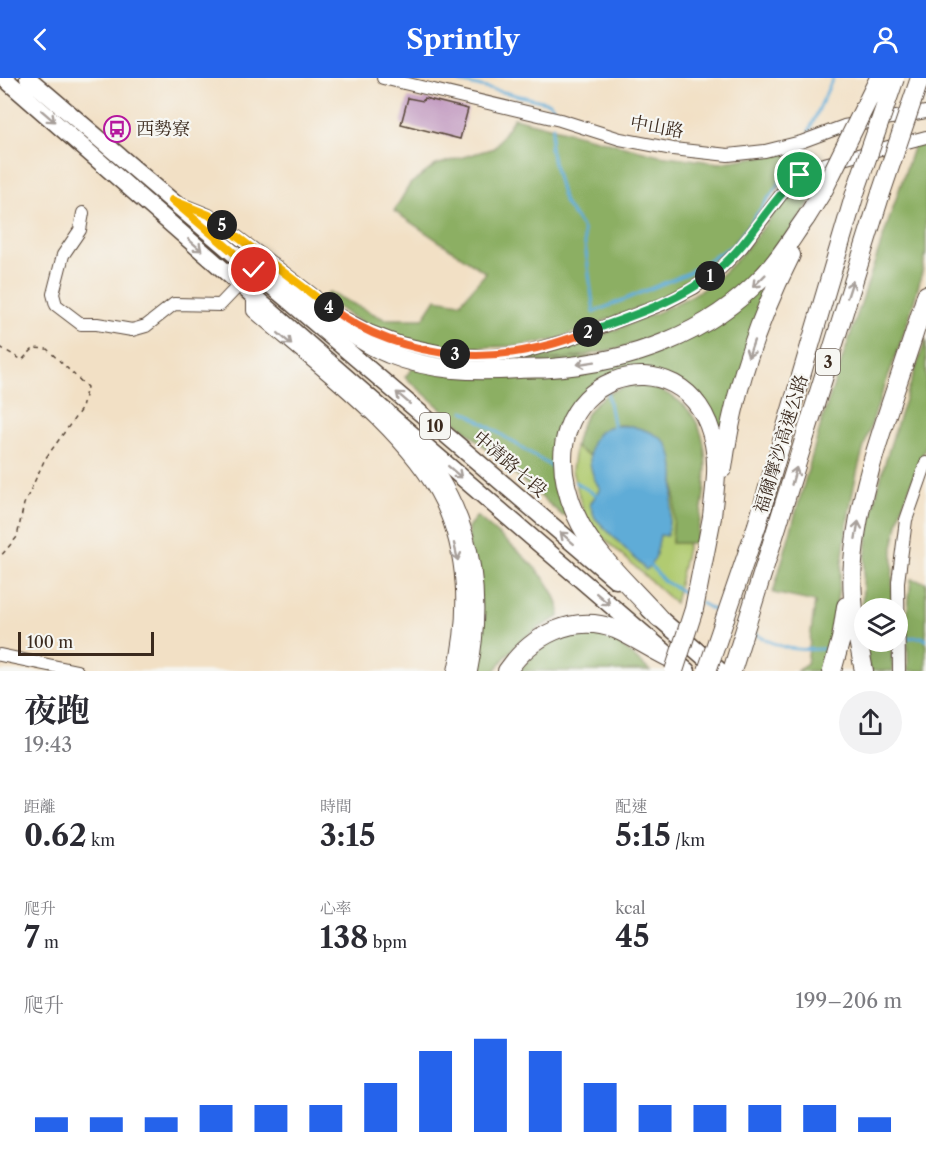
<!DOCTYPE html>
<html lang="zh-TW">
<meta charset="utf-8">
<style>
:root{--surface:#fff;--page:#f2f2f3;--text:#2b2b33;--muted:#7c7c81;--accent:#2563eb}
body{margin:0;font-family:"Libre Caslon Text","Noto Serif TC",serif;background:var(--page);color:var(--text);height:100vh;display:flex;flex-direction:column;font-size:22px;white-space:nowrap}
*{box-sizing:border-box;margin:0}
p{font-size:20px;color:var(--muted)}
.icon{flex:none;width:33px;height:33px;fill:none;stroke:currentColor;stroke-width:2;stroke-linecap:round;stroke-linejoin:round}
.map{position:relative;height:593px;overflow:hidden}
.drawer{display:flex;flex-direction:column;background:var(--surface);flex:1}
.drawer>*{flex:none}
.fabs{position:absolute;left:854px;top:520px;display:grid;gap:12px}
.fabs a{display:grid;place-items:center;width:54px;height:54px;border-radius:50%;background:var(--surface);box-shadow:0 6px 24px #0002;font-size:30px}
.scale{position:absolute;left:18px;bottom:15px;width:136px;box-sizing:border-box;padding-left:6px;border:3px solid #3b2a1e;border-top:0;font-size:16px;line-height:21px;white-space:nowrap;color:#3b2a1e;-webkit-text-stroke:4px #f6f6f2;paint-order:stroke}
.pin{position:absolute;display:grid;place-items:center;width:51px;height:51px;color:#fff;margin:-26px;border:3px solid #fff;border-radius:50%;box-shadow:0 2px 6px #0007}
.km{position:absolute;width:30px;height:30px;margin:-15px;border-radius:50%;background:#222;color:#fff;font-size:16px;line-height:30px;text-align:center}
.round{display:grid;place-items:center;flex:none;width:63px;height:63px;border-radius:32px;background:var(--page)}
.summary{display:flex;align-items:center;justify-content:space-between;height:102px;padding:0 24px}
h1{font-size:33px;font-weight:700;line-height:45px}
.stats{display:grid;grid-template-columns:repeat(3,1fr);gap:9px;height:102px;padding:6px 24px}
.stats div{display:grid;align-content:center}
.stats b{font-size:30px;font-weight:700}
.stats small{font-size:16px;font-weight:400}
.stats p{font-size:16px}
.chart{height:168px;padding:12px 24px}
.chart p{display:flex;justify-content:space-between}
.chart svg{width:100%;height:108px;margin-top:6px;stroke:var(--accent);stroke-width:6}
header{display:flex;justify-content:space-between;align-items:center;height:78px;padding:0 24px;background:var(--accent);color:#fff;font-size:27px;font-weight:700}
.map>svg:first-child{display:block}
</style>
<header><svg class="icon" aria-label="back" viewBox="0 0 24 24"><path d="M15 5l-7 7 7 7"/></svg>Sprintly<svg class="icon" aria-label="person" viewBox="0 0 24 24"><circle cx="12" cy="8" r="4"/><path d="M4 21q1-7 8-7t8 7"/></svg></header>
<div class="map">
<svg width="926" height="593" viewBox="0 0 926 593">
<rect width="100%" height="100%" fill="#f6f6f2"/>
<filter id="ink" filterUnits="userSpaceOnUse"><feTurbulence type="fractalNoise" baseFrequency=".0167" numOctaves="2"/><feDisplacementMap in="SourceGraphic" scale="12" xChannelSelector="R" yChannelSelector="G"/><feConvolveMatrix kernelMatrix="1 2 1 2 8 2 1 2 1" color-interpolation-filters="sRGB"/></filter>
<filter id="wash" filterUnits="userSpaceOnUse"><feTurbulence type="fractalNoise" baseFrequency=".008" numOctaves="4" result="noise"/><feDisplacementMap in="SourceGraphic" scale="24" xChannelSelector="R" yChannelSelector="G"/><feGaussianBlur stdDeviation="1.35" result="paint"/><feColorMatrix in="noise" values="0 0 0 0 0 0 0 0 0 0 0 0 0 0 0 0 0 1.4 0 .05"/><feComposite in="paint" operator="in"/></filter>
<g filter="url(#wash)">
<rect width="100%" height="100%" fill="#f2e0c5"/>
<path fill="#b1cb71" stroke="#767a48" stroke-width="1.5" d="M618,347C635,347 647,353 658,366C682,394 674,430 672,465H688L675,525L587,445L572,393L575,369L587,377Z"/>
<path fill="#8caf63" stroke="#646c40" stroke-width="1.5" d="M514,40L659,77L719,85L793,73L804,85L777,111L719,183L679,214L554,262L519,268L449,270L391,257L354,240L322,219L329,214L384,241H423L436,221L460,225L486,195L394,133L410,106L436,87L494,70Z
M915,64H926V175C913,245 881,309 862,376C841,447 843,522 823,593H797L807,586L815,524L773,515L823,339Z
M793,109L812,121L772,180L706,240L621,270L560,282L450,285L460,279C488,277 519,279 547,274C582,267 687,226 714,203C746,176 769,142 793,109Z
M768,201L773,204L724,350L713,347L685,309C666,306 636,295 618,296C602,296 593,307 583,316C541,357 557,385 569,435L563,438L405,299L413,290L654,275Z
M926,261V368L901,432L893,469L892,531H864V560C854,455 893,358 926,261Z
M636,306C725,321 708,399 696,465H672C674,431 682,394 659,366C647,353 636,347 618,347L605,359L599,374L587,377L575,369C582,332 599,314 636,306Z
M477,438C502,461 563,503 559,539C531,553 512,567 495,593H476L468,449Z
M911,501L926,504V593H908L907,541Z
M580,554C614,555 626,572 650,593H518L548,564Z
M865,564H891L893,593H869Z"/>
<path fill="#5eacd7" stroke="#4c6b7a" stroke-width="1.5" d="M632,348C643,352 658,355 666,365C682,385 670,434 667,458L660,457L655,481L646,492L595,440L590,426L600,411C588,393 582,360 608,349C615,347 625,348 632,348Z"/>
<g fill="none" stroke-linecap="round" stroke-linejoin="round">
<path stroke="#5eacd7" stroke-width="3" d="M460,4L550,25L555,32
M553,48L550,71L564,124L583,151L594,234L686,196L735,166L793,87L800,72
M809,53L833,0
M607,313L614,351
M464,333L557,392
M575,404L598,418
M649,486L664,503L690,518
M701,525L721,536
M750,553C779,570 789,573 823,571
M903,560L922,559L926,562"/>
</g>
<g id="blocks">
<path fill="#c49ec2" d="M408,20L423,23L424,20L468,31L460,61L401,46Z"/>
</g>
</g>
<g filter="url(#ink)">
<use href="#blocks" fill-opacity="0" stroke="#564537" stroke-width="1.5"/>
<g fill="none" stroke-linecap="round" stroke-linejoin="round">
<defs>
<path id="minor" d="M383,0L560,42L620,61L673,71L728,77L765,73L801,64L844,48L926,34
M179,125L209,137L315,218
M83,135L80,152L63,177L53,216L56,227L81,246H97L132,252L146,248L174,226L220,227L240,206
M253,217V233C311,284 408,355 441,424C466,476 467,537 454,593
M341,238L369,253L401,265L452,276L487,278L521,275L568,262L663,226L694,210L720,191L742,169L783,114L809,90L926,59
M0,577L77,593
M899,593L898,504L906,442L926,385"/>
<path id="major" d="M4,0L386,334L687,593
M28,0L616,502
M649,531L720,593"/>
<path id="highway" d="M254,192C268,199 282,206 294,214C327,235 353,261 389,276C433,293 474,294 519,291C530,290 540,291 551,290C630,284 708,257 763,198C780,181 792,159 806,140
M386,334C402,354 420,374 435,395C474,455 482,524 468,593
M723,390C733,316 757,244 791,177
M757,447L856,112
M659,540C631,508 593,476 576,437C515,297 690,244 714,366C719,390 714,415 712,439
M507,593C531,558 573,535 615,551C636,560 655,574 676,583
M732,593L881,115
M832,593L841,561L846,528
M864,593C857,558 850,520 853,484C860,393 901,305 926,217"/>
</defs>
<use href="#minor" stroke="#564537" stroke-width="14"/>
<use href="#major" stroke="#564537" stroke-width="19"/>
<use href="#highway" stroke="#564537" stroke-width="20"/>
<path stroke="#564537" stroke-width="1.5" stroke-dasharray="4.5 4.5" stroke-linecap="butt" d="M0,269L22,282L34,270L47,271L87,309L82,330L45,381L24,426L17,459L0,479"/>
<use href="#minor" stroke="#fff" stroke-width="12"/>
<use href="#major" stroke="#fff" stroke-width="16"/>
<use href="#highway" stroke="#fff" stroke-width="18"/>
<defs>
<path id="highway-bridge" d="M856,112L895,0
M881,115L920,0
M806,140L824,111L879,0
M674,593L694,531L712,439
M707,593L757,447"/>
</defs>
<use href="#highway-bridge" stroke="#564537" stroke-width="20" stroke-linecap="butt"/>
<use href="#highway-bridge" stroke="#fff" stroke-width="18"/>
</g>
<defs><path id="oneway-shaft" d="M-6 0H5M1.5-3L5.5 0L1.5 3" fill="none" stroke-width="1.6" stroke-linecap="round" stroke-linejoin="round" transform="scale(1.5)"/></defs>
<g stroke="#a79f9a">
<use href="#oneway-shaft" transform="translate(48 38) rotate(41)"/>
<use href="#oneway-shaft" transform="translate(195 167) rotate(41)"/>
<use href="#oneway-shaft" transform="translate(759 203) rotate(135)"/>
<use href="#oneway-shaft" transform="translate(850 211) rotate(-72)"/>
<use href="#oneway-shaft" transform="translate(285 261) rotate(41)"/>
<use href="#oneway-shaft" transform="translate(751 271) rotate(109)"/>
<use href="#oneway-shaft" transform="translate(586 285) rotate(171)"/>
<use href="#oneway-shaft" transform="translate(403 320) rotate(-139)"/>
<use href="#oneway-shaft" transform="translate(455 394) rotate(41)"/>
<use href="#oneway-shaft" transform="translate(794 398) rotate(-74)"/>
<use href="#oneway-shaft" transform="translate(857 452) rotate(-80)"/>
<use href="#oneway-shaft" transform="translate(567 460) rotate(-139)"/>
<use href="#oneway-shaft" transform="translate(456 474) rotate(77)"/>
<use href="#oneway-shaft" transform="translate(603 521) rotate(41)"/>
</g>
</g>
<g fill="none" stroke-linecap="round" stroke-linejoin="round" filter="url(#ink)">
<defs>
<path id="split-1" d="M710,198C748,170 766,127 800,97"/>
<path id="split-2" d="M588,254C630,238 674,225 710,198"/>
<path id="split-3" d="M455,276C502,280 544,271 588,254"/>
<path id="split-4" d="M329,229C365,257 411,272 455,276"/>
<path id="split-5" d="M222,147L329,229"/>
<path id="split-6" d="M222,147L209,137L172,122L254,192"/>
</defs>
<use href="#split-1" stroke="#fff" stroke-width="12"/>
<use href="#split-2" stroke="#fff" stroke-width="12"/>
<use href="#split-3" stroke="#fff" stroke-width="12"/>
<use href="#split-4" stroke="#fff" stroke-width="12"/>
<use href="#split-5" stroke="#fff" stroke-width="12"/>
<use href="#split-6" stroke="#fff" stroke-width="12"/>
<use href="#split-1" stroke="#22a559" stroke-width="8"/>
<use href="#split-2" stroke="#22a559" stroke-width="8"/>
<use href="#split-3" stroke="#f0652b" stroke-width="8"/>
<use href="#split-4" stroke="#f0652b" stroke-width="8"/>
<use href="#split-5" stroke="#f5b400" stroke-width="8"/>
<use href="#split-6" stroke="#f5b400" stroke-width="8"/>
</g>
<defs>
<symbol id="bus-ring" viewBox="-11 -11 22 22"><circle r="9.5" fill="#f6f6f2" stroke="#b5179e" stroke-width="1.5"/><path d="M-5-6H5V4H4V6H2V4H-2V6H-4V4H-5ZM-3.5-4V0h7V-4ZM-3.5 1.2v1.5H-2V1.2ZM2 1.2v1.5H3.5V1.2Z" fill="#b5179e"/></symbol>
</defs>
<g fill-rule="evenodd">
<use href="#bus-ring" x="102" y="36" width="30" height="30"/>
</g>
<g text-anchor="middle" stroke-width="4.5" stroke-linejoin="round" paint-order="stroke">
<g fill="#f6f6f2" stroke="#73675e" stroke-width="1.5">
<rect x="816" y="271" width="24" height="26" rx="4.5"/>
<rect x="420" y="335" width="30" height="26" rx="4.5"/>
</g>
<g font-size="16" font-weight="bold" fill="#3b2a1e">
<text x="828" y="290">3</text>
<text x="435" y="354">10</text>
</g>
<g font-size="18" fill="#3b2a1e" stroke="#f6f6f2">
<text transform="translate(657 49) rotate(10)" y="6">中山路</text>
<text transform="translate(781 366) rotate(-73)" y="6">福爾摩沙高速公路</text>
<text transform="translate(510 386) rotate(41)" y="6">中清路七段</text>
</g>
<g font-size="18" fill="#3b2a1e" stroke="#f6f6f2" text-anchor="start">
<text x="136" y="57">西勢寮</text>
</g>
</g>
</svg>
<div class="fabs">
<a><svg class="icon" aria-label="layers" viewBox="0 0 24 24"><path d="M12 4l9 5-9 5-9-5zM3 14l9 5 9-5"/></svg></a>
</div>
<div class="scale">100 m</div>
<div class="pin" style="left:800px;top:97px;background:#1e9e55"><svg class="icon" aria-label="arrive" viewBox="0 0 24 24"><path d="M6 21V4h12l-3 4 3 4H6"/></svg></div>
<div class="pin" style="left:254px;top:192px;background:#d93025"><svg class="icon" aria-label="check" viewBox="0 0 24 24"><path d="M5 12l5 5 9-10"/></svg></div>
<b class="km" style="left:710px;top:198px">1</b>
<b class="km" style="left:588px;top:254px">2</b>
<b class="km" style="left:455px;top:276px">3</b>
<b class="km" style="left:329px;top:229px">4</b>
<b class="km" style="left:222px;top:147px">5</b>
</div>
<section class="drawer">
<div class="summary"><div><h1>夜跑</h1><p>19:43</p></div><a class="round"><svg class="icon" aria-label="share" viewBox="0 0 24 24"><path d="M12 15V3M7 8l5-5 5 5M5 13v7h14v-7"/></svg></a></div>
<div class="stats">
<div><p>距離</p><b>0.62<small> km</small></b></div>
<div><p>時間</p><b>3:15</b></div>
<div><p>配速</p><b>5:15<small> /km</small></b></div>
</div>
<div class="stats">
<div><p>爬升</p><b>7<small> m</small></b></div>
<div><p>心率</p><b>138<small> bpm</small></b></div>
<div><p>kcal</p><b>45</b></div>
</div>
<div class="chart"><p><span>爬升</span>199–206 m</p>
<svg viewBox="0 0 160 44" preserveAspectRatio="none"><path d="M5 44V38M15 44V38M25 44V38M35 44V33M45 44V33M55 44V33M65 44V24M75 44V11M85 44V6M95 44V11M105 44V24M115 44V33M125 44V33M135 44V33M145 44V33M155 44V38"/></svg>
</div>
</section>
